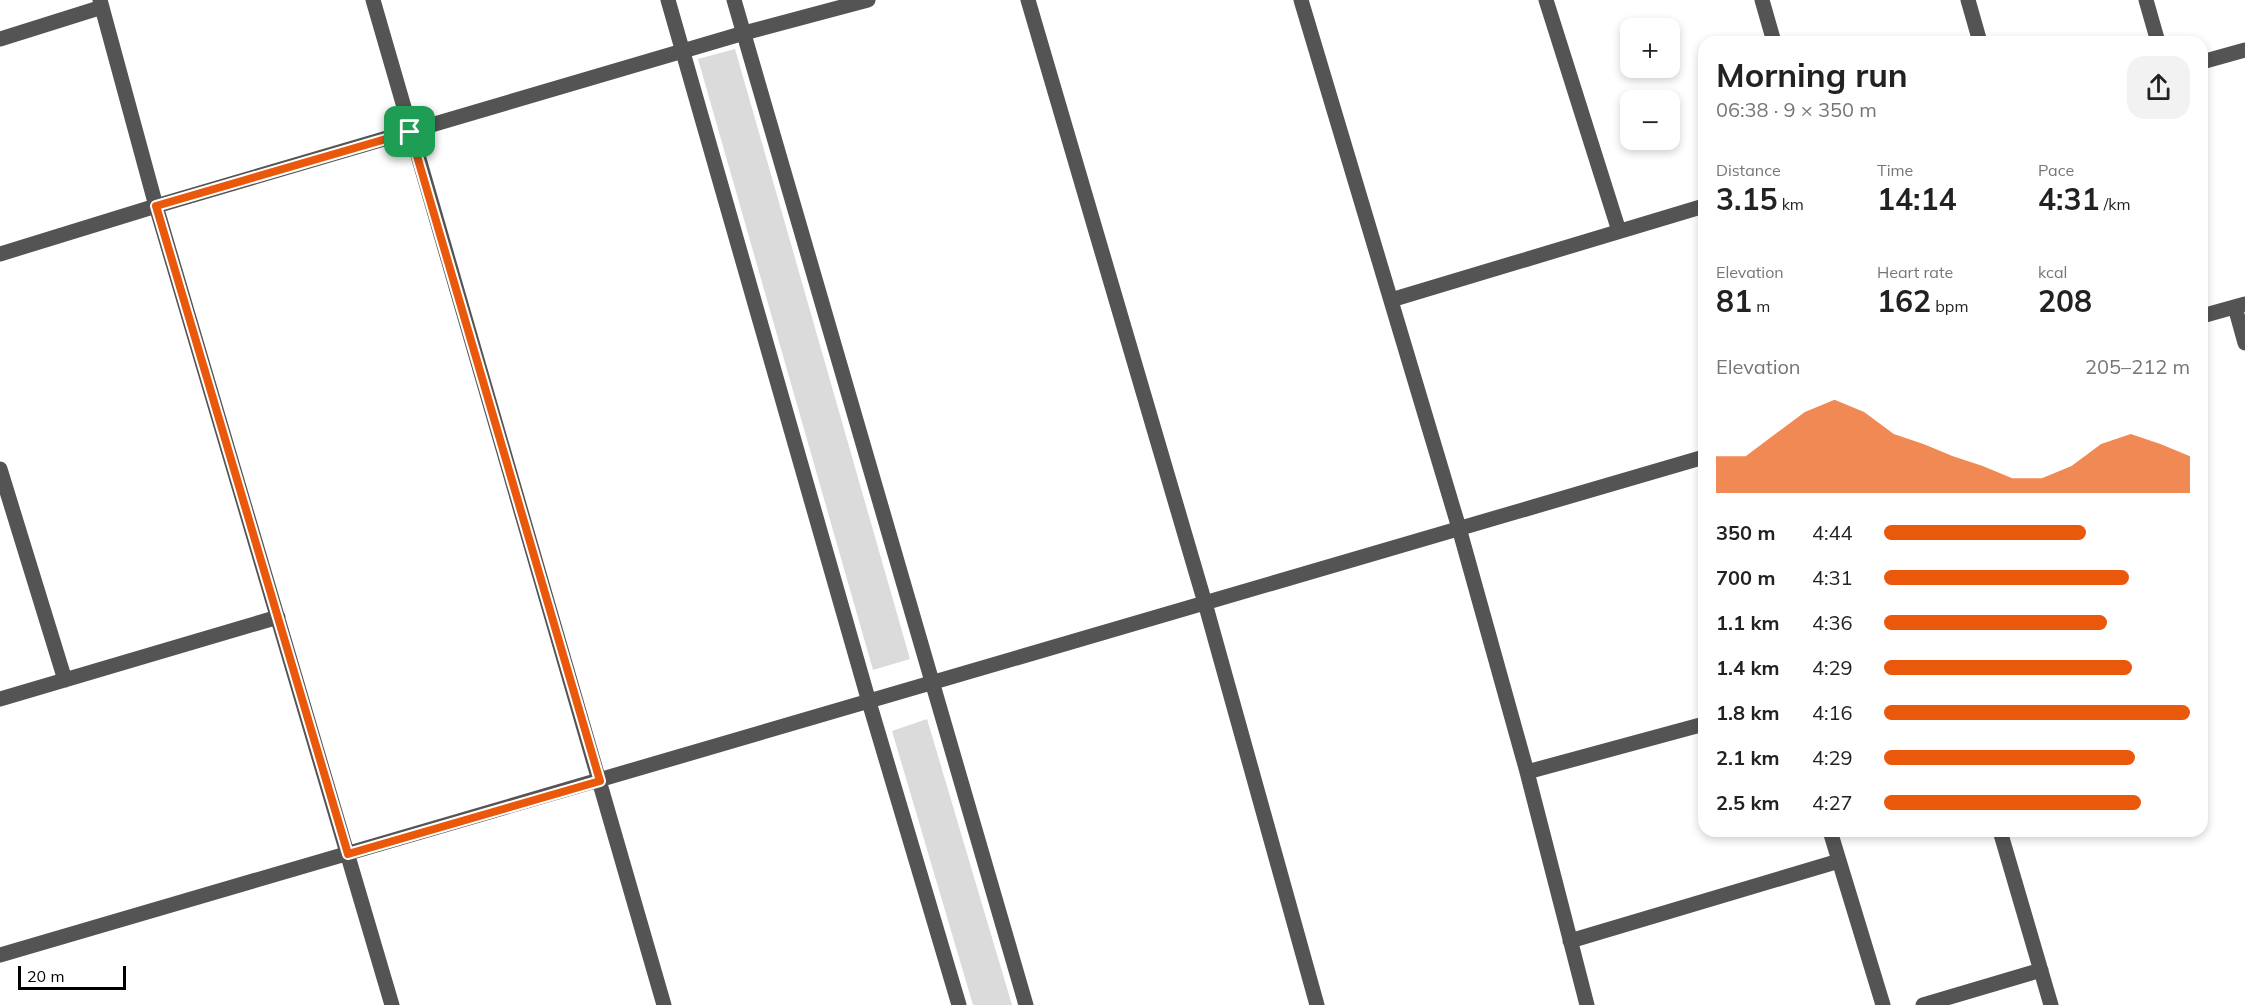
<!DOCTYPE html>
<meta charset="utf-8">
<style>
:root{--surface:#fff;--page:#f2f2f2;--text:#222;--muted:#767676;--accent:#ea580c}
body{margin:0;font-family:Mulish,sans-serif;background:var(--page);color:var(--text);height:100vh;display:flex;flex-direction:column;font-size:22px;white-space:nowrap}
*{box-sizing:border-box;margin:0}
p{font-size:20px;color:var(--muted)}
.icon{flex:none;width:33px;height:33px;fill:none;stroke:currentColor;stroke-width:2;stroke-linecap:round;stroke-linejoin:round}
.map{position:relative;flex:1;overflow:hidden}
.panel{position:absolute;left:1698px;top:36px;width:510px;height:801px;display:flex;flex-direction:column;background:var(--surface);border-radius:18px;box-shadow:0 3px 9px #0003}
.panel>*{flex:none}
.tools{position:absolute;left:1620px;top:18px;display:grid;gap:12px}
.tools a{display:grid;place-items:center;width:60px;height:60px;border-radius:12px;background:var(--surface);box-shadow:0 3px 9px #0003;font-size:30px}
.scale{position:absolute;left:18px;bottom:15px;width:108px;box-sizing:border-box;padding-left:6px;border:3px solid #000;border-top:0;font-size:16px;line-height:21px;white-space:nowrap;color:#000;-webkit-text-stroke:4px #fff;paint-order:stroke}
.pin{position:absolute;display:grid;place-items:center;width:51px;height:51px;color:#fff;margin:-26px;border-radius:12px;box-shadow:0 3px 9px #0006}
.round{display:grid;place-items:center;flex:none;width:63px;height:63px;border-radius:18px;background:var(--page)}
.summary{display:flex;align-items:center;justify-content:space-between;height:102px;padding:0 18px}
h1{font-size:33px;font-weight:700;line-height:45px}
.figures{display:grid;grid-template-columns:repeat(3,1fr);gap:9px;height:102px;padding:6px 18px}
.figures div{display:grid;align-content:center}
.figures b{font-size:30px;font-weight:700}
.figures small{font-size:16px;font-weight:400}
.figures p{font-size:16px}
.chart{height:168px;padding:12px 18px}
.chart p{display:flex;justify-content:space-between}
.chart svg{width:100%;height:108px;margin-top:6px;fill:var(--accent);opacity:.7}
ul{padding:0 18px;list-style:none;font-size:20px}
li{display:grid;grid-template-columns:96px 72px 1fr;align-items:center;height:45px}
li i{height:15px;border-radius:8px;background:var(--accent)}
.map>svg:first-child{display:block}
</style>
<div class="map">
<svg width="2245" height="1005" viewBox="0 0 2245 1005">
<rect width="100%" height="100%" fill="#fff"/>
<path fill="#dbdbdb" d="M735,49L910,659L873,670L698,59Z
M927,719L1012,1005H973L892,731Z"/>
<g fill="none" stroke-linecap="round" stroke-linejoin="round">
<path stroke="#545454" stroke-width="15" d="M100,0L156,206L392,1005
M373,0L664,1005
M668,0L869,702L959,1005
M734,0L1026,1005
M1028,0L1205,603L1317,1005
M1301,0L1459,528L1527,772L1587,1005
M1546,0L1619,231
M1762,0L1774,42
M1968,0L1980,42
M2146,0L2158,42
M0,39L102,7
M2202,62L2245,50
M0,254L156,206L744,33L868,0
M1391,300L1704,206
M2235,307L2245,343
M2202,316L2245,304
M0,469L65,680
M0,699L278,617
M1527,772L1704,724
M1830,831L1883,1005
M2000,831L2051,1005
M1570,941L1839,861
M0,955L1704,457
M1923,1005L2041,970"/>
</g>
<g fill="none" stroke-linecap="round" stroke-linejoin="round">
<defs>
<path id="route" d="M410,132L600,781L348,854L156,206Z"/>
</defs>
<use href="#route" stroke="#fff" stroke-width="12"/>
<use href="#route" stroke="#ea580c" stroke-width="8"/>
</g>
</svg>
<div class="tools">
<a>+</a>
<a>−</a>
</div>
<div class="scale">20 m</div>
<div class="pin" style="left:410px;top:132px;background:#1e9e55"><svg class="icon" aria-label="arrive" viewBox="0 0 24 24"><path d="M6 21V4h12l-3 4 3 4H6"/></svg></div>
<section class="panel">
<div class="summary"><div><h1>Morning run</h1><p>06:38 · 9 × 350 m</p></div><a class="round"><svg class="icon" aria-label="share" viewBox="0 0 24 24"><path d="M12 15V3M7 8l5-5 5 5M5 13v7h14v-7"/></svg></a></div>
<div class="figures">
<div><p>Distance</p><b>3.15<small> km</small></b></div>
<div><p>Time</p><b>14:14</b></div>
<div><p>Pace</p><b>4:31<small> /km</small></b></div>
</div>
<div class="figures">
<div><p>Elevation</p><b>81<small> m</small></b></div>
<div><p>Heart rate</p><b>162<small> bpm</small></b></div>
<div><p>kcal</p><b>208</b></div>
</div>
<div class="chart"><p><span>Elevation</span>205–212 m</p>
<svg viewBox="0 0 160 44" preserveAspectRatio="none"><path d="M0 44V29L10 29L20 20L30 11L40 6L50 11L60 20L70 24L80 29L90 33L100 38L110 38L120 33L130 24L140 20L150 24L160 29V44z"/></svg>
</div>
<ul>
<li><b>350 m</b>4:44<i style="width:66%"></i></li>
<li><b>700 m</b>4:31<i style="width:80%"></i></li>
<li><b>1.1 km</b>4:36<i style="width:73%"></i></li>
<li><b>1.4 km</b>4:29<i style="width:81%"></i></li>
<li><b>1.8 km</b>4:16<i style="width:100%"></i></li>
<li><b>2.1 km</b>4:29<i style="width:82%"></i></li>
<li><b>2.5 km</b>4:27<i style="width:84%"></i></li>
</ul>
</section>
</div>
